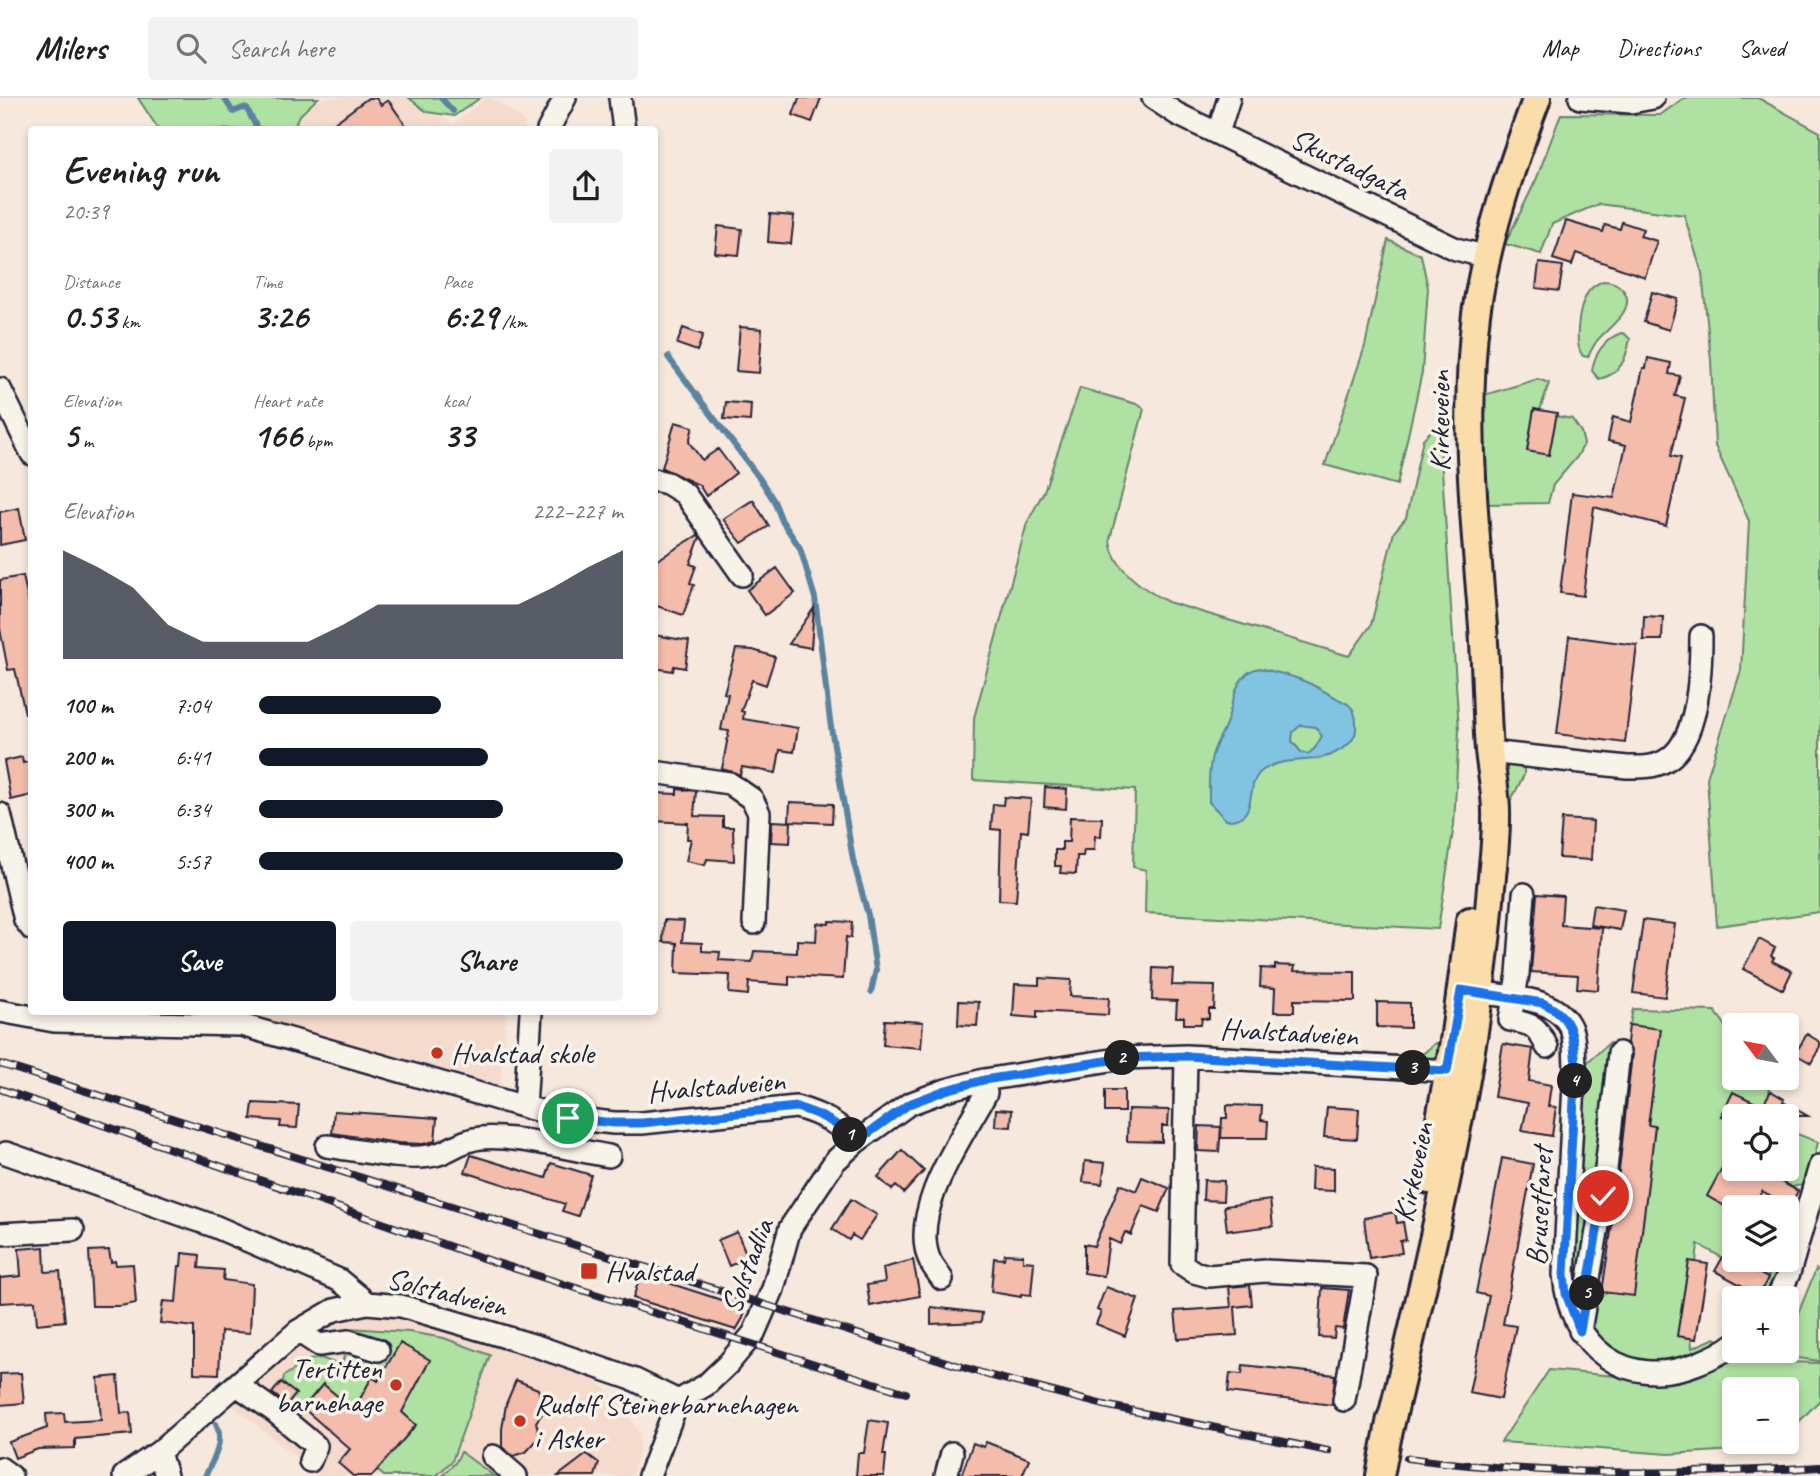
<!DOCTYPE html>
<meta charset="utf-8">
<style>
:root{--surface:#fff;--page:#f2f2f2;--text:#202124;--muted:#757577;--line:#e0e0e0;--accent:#111827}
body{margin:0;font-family:Caveat,sans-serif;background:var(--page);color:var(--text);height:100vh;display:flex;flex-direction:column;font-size:26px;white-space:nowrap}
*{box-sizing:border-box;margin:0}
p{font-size:23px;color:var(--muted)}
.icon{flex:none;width:38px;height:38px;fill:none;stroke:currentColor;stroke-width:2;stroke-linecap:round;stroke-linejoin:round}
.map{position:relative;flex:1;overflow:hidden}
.drawer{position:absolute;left:28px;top:28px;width:630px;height:889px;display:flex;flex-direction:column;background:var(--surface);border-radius:7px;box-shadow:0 4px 10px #0003}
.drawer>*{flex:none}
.needle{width:46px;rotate:302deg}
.buttons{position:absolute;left:1722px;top:915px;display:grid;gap:14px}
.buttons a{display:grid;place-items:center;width:77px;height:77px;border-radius:7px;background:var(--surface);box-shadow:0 4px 10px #0003;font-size:35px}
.pin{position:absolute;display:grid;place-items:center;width:60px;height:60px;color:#fff;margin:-30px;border:4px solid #fff;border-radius:50%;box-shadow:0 2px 7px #0007}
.km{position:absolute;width:35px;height:35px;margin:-18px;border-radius:50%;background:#222;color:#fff;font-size:19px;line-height:35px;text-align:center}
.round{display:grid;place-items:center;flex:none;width:74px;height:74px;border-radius:7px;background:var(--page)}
.headline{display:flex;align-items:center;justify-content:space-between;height:119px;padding:0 35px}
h1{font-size:38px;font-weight:600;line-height:52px}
.metrics{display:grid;grid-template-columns:repeat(3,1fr);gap:10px;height:119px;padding:7px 35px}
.metrics div{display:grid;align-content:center}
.metrics b{font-size:35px;font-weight:600}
.metrics small{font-size:19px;font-weight:400}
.metrics p{font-size:19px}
.chart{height:196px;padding:14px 35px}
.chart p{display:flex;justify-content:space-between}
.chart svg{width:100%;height:126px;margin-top:7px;fill:var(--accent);opacity:.7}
.primary-button{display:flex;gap:14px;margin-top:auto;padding:14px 35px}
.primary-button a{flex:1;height:80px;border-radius:7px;background:var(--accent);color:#fff;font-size:28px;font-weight:600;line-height:80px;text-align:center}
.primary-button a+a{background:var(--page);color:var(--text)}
ul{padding:0 35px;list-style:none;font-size:23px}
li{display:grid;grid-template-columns:112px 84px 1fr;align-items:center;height:52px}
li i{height:18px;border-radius:9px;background:var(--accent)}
header{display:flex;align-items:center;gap:42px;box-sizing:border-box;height:98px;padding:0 35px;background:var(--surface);border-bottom:2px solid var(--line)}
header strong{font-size:33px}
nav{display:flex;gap:38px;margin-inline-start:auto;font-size:24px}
.search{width:490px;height:63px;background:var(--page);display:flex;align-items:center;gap:18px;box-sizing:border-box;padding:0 24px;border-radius:7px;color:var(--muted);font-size:26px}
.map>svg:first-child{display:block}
</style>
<header>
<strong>Milers</strong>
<div class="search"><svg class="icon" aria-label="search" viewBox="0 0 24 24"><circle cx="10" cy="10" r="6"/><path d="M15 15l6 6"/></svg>Search here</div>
<nav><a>Map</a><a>Directions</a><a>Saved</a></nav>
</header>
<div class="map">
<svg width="1820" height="1378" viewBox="0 0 1820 1378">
<rect width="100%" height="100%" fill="#f6e8dc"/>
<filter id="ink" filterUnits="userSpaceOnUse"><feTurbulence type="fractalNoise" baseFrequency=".0143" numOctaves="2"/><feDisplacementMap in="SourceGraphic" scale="14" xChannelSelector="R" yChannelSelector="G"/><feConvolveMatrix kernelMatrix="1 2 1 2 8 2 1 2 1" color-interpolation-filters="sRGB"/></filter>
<g filter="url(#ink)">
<path fill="#f5dbcd" d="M324,0H406L426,16L440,18L453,26L486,0H492L525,24L524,32H295L297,22L318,3Z
M236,914H506L500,992L242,919Z
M359,1214L403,1219L574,1268L600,1286L621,1306L640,1336L639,1354L632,1378H319L228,1304L320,1229Z"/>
<path fill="#aee1a2" stroke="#68826e" stroke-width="2" d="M138,0H318L298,19L294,31L159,32Z
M409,0H480L454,18L427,14Z
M1684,0H1758L1820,34V814L1717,828L1707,680L1741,572L1749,423L1715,348L1711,262L1702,175L1684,117L1598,106L1552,126L1541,156L1505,146L1536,82L1561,16L1660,17Z
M1388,142L1421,157L1428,190L1422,274L1397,387L1325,367L1365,248Z
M1603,183C1611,183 1618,186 1623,192C1639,212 1605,231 1596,244C1593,249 1590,254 1588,259L1583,258C1573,247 1579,211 1586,198C1589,190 1596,186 1603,183Z
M1621,235L1625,236L1630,241C1626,261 1621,276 1599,281L1592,273C1594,256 1605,241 1621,235Z
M1538,281L1549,285L1539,315L1572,321L1581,334L1584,346L1577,359L1553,387L1548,405L1488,406L1484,354V297Z
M1080,290L1140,307L1144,311L1110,441C1112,470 1144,492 1168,504L1349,558L1371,527L1394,434L1406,420L1423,341L1439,325L1459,632L1454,727L1438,831L1145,815L1146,772L1133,769L1135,692L973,682L974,620L1027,425L1044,393Z
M1519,665L1524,670V677L1507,710L1504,673L1509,666Z
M1633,911L1715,913L1734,939V980H1765L1767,983L1775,1018H1734V1071H1787V1032L1818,1044L1808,1086L1781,1091L1724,1093L1755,1109L1734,1110V1162H1786L1769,1200H1758L1772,1171L1765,1184L1698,1146L1690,1222L1692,1250L1715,1240L1719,1242L1713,1252L1645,1268L1601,1249L1587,1220L1590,1207L1595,1208L1609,1188L1626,1126L1611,1123L1628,998L1630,926Z
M1435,945L1447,946L1437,959L1418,962L1149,950L1148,947H1193L1414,958L1424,955Z
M1609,945L1614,946L1579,1202L1571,1183L1582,969Z
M1816,1171L1820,1174V1263L1790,1259L1776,1253H1787V1229L1798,1216Z
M349,1230L409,1234L444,1240L490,1257L452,1363L436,1378H384L303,1310V1313L290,1309L283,1283L284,1278L309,1262L321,1260L342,1268Z
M1724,1262L1820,1265V1302L1787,1336V1292H1734V1344H1779L1773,1350L1669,1356L1501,1344L1549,1272L1638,1280Z
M461,1354L494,1378H442L455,1365Z"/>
<path fill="#80c4e1" stroke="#5a839f" stroke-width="2" fill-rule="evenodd" d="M1259,570C1274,574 1292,577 1306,584C1316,588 1325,594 1335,599C1339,602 1345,604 1349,607C1355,612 1356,619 1356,626C1358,643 1345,650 1331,657C1308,666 1285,658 1263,672C1242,686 1262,723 1226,722L1209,704C1209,686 1208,666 1215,649C1219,640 1224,632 1227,623C1234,603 1235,575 1259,570ZM1301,627L1315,629L1322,638L1315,650L1308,656L1301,654L1292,643L1293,634Z"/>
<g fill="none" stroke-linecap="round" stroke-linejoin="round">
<path stroke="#5a839f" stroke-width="6" d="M224,0L233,14L243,10L247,11L258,32
M441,0L453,13
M668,259L760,381L774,403L782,423L800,450L815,500L830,623L853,762L868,817L876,872L871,894
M205,1378C213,1363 225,1343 216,1326"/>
</g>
<path fill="#f4bcab" stroke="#22223b" stroke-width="2" d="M368,0H376L381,7L388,2L409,32H325Z
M799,0H821L812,24L793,17Z
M770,116L794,118L791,146L768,144Z
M1566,123L1603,134L1605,127L1620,131L1622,124L1643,131L1640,138L1657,143L1645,179L1576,155L1572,167L1553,161Z
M718,128L742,131L739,157L715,155Z
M1539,165L1563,168L1559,193L1536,190Z
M1652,194L1678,201L1669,232L1644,224Z
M740,229L762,231L759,275L736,273Z
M683,230L703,237L697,253L677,246Z
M1648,260L1671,265L1669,276L1680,278L1675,298L1685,300L1671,358L1681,360L1666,428L1594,409L1583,498L1560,495L1572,395L1614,400L1626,347L1608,343L1613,319L1631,324L1643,270H1646Z
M726,304L751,306L750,323L724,321Z
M1534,311L1557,315L1549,357L1527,353Z
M675,324L693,329L689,344L702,362L718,351L736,375L706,398L699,387L662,370Z
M753,402L769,428L742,445L723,421Z
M19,410L25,442L0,447V414Z
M698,437L700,439L690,466L696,468L690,485L694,487L683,517L654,507V464Z
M777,470L795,495L765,517L747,492Z
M23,478L32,520V615H25L15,571L8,572L0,531V482Z
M814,510L811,550L789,546Z
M1644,518L1663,519L1662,542H1643Z
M654,537L689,543L685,570L674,568L673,573L654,570Z
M1569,538L1637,547L1625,645L1557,636Z
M736,551L753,552L775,559L766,587L752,582L741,613L744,614L743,621L798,630L794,654L780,652L776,675L742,669L740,677L722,671L729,633L721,632L728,596L724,595Z
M22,659L23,665L32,663V697L11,702L4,663Z
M1045,689L1067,691L1066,711L1044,709Z
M677,691L696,693L694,718L723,719V729H733L734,763L707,761L705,767L686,763L691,741H687L688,725L654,723V695L677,696Z
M1004,699L1031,701L1028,734L1021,733L1016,803L999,802L1001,732L991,731L993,706L1003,707Z
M790,704L833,706L832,725L789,723Z
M1070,719L1102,720L1101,739L1095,738L1094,752H1084L1083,758H1077L1076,776L1060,775L1061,768H1055V752H1062V744H1069Z
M1562,721L1593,723L1591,762L1559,760Z
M772,723L791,724L790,745L771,744Z
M1537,796L1563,798L1561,827L1602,830L1598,892L1577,890L1578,877L1531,874Z
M1593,807L1624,812L1620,832L1590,827Z
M664,822L684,823L682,844L702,845V853L720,854L719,862L752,864L754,853L797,855V842L816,843L817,825L829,826V823L852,824L851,840L846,839L843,881L789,878V887L749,884L748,897L729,895L730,877L676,875L677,845L663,844Z
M1643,822L1675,826L1665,899L1633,895Z
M1759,841L1775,850L1771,858L1774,860L1772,863L1792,873L1783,892L1743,871Z
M1275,867L1295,868L1294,873L1355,874V903L1294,902V914H1274L1275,890L1260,889L1261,870L1275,871Z
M1153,870L1173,871L1172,887L1215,888L1214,911H1209V921L1202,920L1201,926H1184V919H1176L1177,903L1152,902Z
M1039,880L1071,882L1070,898L1109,900L1108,917L1037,913V920L1013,918L1015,886L1039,887Z
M959,903L979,904L977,928L958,927Z
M1377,904L1410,905V930L1377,929Z
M885,922L923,924L921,950L883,947Z
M1629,927L1661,931L1648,1027L1655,1028L1634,1198L1602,1194L1616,1100L1632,956L1627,945Z
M1807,936L1820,944V949L1811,965L1795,956Z
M1503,946L1533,951L1529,983L1551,987L1548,1008L1556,1009L1552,1038L1522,1033L1528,1005L1494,999Z
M1105,992H1124V1014H1105Z
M1771,993L1784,1001L1783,1004L1808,1018H1721L1733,994L1762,1008Z
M253,1005L299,1007L297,1030L280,1029L281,1023L251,1021Z
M1227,1007L1262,1008L1261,1022L1268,1023L1267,1040H1221L1222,1020H1227Z
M1327,1009L1359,1011L1357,1041L1324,1039Z
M996,1011L1012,1012L1011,1029L995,1028Z
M1128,1011L1169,1012L1168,1028H1162V1044L1127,1043Z
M334,1013L437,1020L435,1043L423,1046L398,1045L332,1035Z
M1199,1028L1221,1029L1219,1054L1198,1053Z
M902,1052L924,1073L904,1095L896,1088L892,1092L878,1079Z
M471,1057L546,1080L551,1065L591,1077L578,1118L562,1113L565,1106L465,1074Z
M1502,1060L1533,1066L1503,1226L1516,1228L1501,1301L1469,1295L1489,1198L1476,1195Z
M1085,1063L1105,1065L1102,1086L1083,1084Z
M1723,1068L1742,1078L1746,1071H1758L1798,1093L1790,1108L1762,1093L1753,1110H1728L1707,1098Z
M1312,1069L1334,1070V1093L1311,1092Z
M1142,1079L1169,1090L1159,1114L1143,1108L1131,1137L1125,1134L1120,1146L1109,1141L1104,1178L1084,1175V1146L1094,1148L1120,1086L1136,1093Z
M1204,1082L1224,1083L1223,1103L1203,1102Z
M851,1101L877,1117L860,1142L852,1137L849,1142L832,1131Z
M1270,1102L1273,1128L1233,1133L1232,1131L1227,1132L1224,1108Z
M1395,1114L1397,1125L1403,1124L1406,1142L1400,1143L1402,1155L1369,1160L1364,1120Z
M737,1134L748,1160L729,1168L718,1142Z
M44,1149L45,1174L60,1173L65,1223L37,1226L35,1203L0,1205V1180L21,1178L19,1151Z
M109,1152L111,1164L115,1163L116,1167L133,1166L136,1205L120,1208H92L89,1153Z
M182,1155L200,1157L199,1170L224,1172L223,1182L252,1186L250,1235L221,1233L219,1276L194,1275V1229L160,1225L163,1203L176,1204L179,1168H181Z
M1005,1156L1023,1157V1163L1034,1164L1031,1197L1021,1196V1199L991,1194L994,1160L1004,1161Z
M1724,1157L1768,1180L1759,1197L1715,1173Z
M913,1162L920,1198L870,1208L867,1187L885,1184L883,1170Z
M1689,1163L1708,1166L1696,1241L1677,1238Z
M641,1176L746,1210L743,1220L736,1232L633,1200Z
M1250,1187L1252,1207L1235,1209L1237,1237L1178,1241L1175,1213L1231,1209L1229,1189Z
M1106,1189L1138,1201L1125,1238L1096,1226L1101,1214L1097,1212Z
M1322,1190L1349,1192L1343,1231L1335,1230L1334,1240L1319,1239Z
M931,1209L982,1215L981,1224L931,1226Z
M400,1245L430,1262L402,1314L416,1327L372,1378H353L338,1365L350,1351L303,1310L323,1286L354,1312L372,1279L378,1283Z
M1243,1267L1335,1277L1332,1307L1228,1294L1230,1275L1242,1276Z
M21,1275L24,1305L0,1307V1276Z
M118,1278L121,1315L130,1314L132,1336L75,1341V1350L38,1351L15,1360L9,1344L47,1330L46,1316L64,1315L65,1324L101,1322L98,1280Z
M516,1282L538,1291L545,1312L536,1324L540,1339L526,1354L513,1358L502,1349V1331L506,1306Z
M281,1284L296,1296L287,1307L272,1295Z
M869,1322L888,1325L883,1357H886L884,1378H856L858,1355H864Z
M986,1344L1029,1361L1022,1378H961L973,1345L984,1349Z
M587,1356L599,1365L595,1378H558Z"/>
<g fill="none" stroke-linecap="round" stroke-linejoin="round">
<defs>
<path id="minor" d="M620,0L624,32
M1153,0L1177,16L1456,151L1487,159
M1580,0L1631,4L1653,0
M548,32L565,0
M1218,35L1229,0
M0,291L32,356
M654,382L667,385L685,396L742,477
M1489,654L1627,669C1640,669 1653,670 1665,663C1699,645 1701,572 1701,538
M654,674L729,685L752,701L759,715L754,825
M0,716L25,822L32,831
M1524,796L1518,876L1510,922C1533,926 1537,928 1547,949
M1466,893C1499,899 1560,895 1572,934C1575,944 1574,956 1575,967L1564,1176C1569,1249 1625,1293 1696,1266C1709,1261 1723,1255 1734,1246
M0,913L54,923L241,927
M225,914L241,927L525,1009
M531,914L525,1009L567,1020L614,1025H642L796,1009C821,1016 839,1025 856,1044
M1186,958L1182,1166L1194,1174L1209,1178L1265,1173L1366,1178L1344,1302
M327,1048C357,1052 408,1064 435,1057C451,1053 460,1042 481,1040C515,1037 574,1052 609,1058
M6,1055L214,1128L339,1182L367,1205
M0,1136L73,1132
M942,1181C938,1175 933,1169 930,1163C908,1114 963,1038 986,995L984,982
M1777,1200L1789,1175L1820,1068
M298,1233L319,1247L349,1243L378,1252
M1580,1233L1603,1098L1619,955
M237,1287L274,1313L316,1348L310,1363
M159,1354L166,1378
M493,1358L516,1378
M0,1370L11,1378
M124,1378L159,1354L298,1233L334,1212L367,1205L401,1208L536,1248L635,1282L678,1303
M649,1378L678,1303L706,1287L728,1266L754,1235L773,1191L790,1130L835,1063L856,1044L909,1006L946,992L984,982L1124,960L1186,958L1388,969L1447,973L1462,982
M946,1378L952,1355"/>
<path id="major" d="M1429,1082L1454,943L1470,823
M1388,1337C1429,1160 1475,983 1490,801C1492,774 1496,747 1496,720C1497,697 1491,674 1489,652C1486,611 1486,570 1483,529C1475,425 1463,321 1476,216C1486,143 1511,69 1537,0
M1380,1378L1391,1320"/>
</defs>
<use href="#minor" stroke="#22223b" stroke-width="26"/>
<use href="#major" stroke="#22223b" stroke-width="32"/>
<use href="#minor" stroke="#f7f3e8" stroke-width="21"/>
<use href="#major" stroke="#faddab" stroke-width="26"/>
<defs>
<path id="rail" d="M0,966L988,1277L1104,1307L1328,1353
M0,991L494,1164L906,1295
M1407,1360C1540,1378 1685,1377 1820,1369"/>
</defs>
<use href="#rail" stroke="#22223b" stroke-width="8"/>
<use href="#rail" stroke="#f7f3e8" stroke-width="5" stroke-dasharray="16" stroke-linecap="butt"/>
</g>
</g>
<g fill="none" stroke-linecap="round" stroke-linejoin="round" filter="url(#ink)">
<defs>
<path id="route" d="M568,1020L614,1025H642L796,1009C820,1016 839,1025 856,1044L909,1006L946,992L984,982L1124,960L1186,958L1447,973L1461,892L1543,905C1573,919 1573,937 1576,967L1564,1176L1566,1196L1580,1233L1603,1098"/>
</defs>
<use href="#route" stroke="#fff" stroke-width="14"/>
<use href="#route" stroke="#1a73e8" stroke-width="9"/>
</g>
<g fill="#c8321e" stroke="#f7f3e8" stroke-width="2.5">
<circle cx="437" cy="955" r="7"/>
<rect x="580" y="1164" width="18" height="18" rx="3.5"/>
<circle cx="396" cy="1287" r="7"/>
<circle cx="520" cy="1323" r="7"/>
</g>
<g text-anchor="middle" stroke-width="7" stroke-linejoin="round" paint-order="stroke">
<g font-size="30" fill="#22223b" stroke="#f7f3e8">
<text transform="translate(1350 66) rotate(26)" y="10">Skustadgata</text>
<text transform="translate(1439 323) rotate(-90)" y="10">Kirkeveien</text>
<text transform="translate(1289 934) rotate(3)" y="10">Hvalstadveien</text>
<text transform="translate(716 988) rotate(-5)" y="10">Hvalstadveien</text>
<text transform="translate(1413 1074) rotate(-78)" y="10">Kirkeveien</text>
<text transform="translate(1539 1108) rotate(-87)" y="10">Brusetfaret</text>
<text transform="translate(747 1168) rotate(-69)" y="10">Solstadlia</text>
<text transform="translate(447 1194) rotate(14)" y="10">Solstadveien</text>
</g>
<g font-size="30" fill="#22223b" stroke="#f7f3e8" text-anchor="start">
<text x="451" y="965">Hvalstad skole</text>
<text x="605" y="1183">Hvalstad</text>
<text x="382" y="1280" text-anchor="end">Tertitten<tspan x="382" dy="34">barnehage</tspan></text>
<text x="534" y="1316">Rudolf Steinerbarnehagen<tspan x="534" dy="34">i Asker</tspan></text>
</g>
</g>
</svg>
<div class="buttons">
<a><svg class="needle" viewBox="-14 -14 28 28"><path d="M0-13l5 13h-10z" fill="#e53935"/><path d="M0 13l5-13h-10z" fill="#757577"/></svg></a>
<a><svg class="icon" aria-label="locate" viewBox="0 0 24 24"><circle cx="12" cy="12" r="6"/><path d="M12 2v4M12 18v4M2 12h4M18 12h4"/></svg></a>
<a><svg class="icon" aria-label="layers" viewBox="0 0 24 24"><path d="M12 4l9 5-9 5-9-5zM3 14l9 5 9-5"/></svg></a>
<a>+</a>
<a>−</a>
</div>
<div class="pin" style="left:568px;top:1020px;background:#1e9e55"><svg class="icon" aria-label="arrive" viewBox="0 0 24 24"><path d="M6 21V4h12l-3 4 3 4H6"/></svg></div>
<div class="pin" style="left:1603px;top:1098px;background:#d93025"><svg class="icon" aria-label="check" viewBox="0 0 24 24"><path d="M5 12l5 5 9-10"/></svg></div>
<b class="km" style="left:850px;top:1037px">1</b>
<b class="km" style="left:1122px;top:960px">2</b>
<b class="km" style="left:1413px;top:970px">3</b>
<b class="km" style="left:1575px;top:983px">4</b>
<b class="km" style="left:1587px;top:1195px">5</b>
<section class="drawer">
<div class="headline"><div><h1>Evening run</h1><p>20:39</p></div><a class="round"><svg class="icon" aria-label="share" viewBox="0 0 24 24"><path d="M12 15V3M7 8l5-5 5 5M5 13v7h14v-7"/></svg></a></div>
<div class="metrics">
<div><p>Distance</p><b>0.53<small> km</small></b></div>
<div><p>Time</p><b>3:26</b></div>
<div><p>Pace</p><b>6:29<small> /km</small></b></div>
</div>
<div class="metrics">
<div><p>Elevation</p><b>5<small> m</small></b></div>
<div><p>Heart rate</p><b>166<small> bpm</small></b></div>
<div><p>kcal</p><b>33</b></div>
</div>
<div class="chart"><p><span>Elevation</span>222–227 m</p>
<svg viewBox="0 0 160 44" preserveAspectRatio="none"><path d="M0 44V6L10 12L20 19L30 32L40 38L50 38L60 38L70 38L80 32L90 25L100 25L110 25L120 25L130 25L140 19L150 12L160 6V44z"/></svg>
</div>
<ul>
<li><b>100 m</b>7:04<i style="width:50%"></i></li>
<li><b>200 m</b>6:41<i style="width:63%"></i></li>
<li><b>300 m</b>6:34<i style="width:67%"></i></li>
<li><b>400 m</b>5:57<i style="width:100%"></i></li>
</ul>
<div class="primary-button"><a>Save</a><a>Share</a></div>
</section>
</div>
